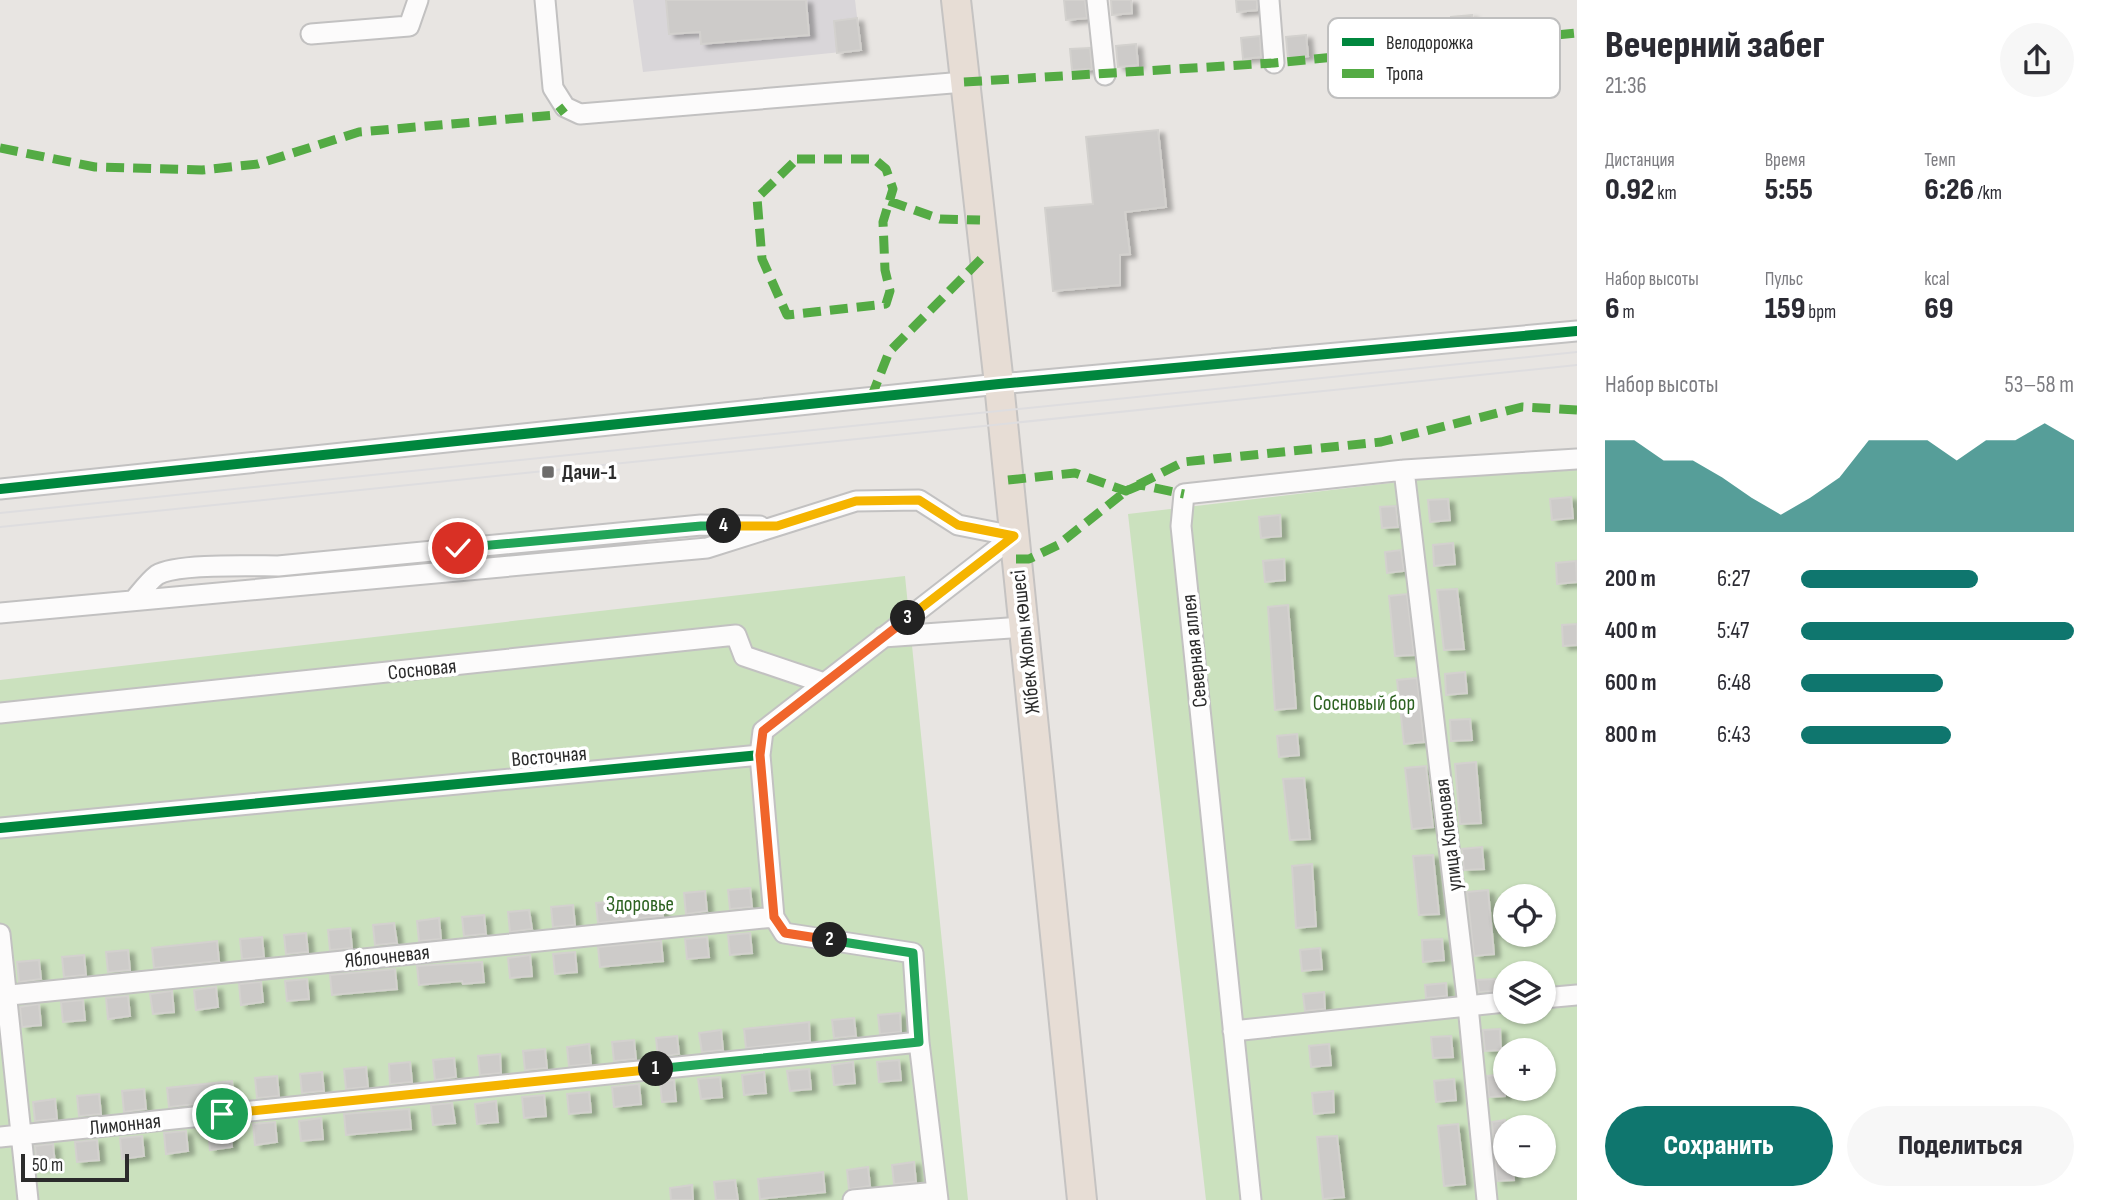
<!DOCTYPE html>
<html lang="ru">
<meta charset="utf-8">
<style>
:root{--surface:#fff;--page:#f7f7f7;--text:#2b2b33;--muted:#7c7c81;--accent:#0f766e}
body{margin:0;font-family:"Sofia Sans Condensed",sans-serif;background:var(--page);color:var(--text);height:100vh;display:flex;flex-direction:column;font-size:26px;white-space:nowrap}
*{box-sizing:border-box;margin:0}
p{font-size:23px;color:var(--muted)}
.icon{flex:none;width:38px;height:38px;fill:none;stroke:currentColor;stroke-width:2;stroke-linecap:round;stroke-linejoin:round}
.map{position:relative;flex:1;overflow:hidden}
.details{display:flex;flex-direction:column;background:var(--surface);width:525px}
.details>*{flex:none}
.tools{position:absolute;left:1493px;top:884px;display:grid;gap:14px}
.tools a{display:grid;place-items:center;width:63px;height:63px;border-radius:50%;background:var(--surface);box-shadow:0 2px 5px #0004;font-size:35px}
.scale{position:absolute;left:21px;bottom:18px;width:108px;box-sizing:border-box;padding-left:7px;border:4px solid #2b2b2b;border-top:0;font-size:19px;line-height:24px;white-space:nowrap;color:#2b2b2b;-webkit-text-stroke:5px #fff;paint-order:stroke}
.pin{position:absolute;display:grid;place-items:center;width:60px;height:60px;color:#fff;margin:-30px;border:4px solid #fff;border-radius:50%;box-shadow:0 2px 7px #0007}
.km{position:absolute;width:35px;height:35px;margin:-18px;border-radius:50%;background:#222;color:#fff;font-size:19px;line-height:35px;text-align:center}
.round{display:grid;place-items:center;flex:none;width:74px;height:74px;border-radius:37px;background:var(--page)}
.headline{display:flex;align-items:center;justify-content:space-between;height:119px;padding:0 28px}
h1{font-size:38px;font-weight:800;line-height:52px}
.figures{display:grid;grid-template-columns:repeat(3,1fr);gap:10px;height:119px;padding:7px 28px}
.figures div{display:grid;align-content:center}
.figures b{font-size:30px;font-weight:800}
.figures small{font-size:19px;font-weight:400}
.figures p{font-size:19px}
.chart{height:196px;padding:14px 28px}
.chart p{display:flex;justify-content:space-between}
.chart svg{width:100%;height:126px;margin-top:7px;fill:var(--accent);opacity:.7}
.button{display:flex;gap:14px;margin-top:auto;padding:14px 28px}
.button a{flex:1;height:80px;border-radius:42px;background:var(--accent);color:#fff;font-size:28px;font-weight:800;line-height:80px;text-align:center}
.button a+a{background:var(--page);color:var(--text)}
ul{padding:0 28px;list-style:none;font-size:23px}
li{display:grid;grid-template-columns:112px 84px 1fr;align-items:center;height:52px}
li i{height:18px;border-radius:9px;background:var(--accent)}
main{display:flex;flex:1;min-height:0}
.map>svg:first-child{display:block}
</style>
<main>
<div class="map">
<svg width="1577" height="1200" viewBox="0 0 1577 1200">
<defs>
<filter id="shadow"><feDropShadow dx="6" dy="3.5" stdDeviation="2" flood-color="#0004"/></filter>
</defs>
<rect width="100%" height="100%" fill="#e8e5e2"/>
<path fill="#d9d6d9" d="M633,0H855L861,50L643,72Z"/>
<path fill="#cbe1be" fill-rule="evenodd" d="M1577,461V1200H1206L1128,514ZM1505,896H1544V934H1505ZM1505,973H1544V1012H1505ZM1505,1050H1544V1088H1505ZM1505,1127H1544V1166H1505Z
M905,576L968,1200H0V680Z"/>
<path fill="#cdcbc9" stroke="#d3d1ce" stroke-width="2" filter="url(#shadow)" d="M666,0H806L809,35L701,44L700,32L669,34Z
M1064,0H1085L1087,18L1066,20Z
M1111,0H1131L1132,13L1112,15Z
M1236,0H1257V10L1237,12Z
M1472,15L1473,36L1453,38L1451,17Z
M857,18L861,50L837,53L834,21Z
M1306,35L1308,56L1288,58L1286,37Z
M1260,36L1261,57L1243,59L1241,38Z
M1136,44L1138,65L1118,67L1116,46Z
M1090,48L1092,69L1072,70L1070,49Z
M1158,130L1166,207L1125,212L1130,254L1120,255V285L1053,291L1045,208L1093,204L1086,137Z
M1571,497L1573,518L1552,520L1550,499Z
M1448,499L1450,520L1430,522L1428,500Z
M1396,506L1398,527L1382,528L1380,507Z
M1280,515L1281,536L1261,538L1259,517Z
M1453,543L1455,564L1434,566L1433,545Z
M1401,550L1404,571L1387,573L1385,552Z
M1284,559L1285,580L1265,582L1263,561Z
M1576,561L1577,582L1557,584L1556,563Z
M1457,589L1464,649L1444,650L1437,590Z
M1407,594L1414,655L1395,656L1389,596Z
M1288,605L1296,708L1275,710L1268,607Z
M1577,624V645L1563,646L1562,625Z
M1465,672L1467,693L1446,695L1445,674Z
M1417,678L1424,742L1404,744L1397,680Z
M1470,719L1472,740L1451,741L1450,720Z
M1297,734L1299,755L1279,757L1277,736Z
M1476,762L1481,823L1460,824L1455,764Z
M1426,766L1433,827L1412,829L1405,768Z
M1304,778L1310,839L1290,840L1283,779Z
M1482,847L1484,869L1464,870L1462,849Z
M1433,855L1439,914L1419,915L1413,856Z
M1312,864L1316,926L1296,928L1292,866Z
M750,888L752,907L730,909L728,890Z
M1488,890L1494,954L1474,956L1467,892Z
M705,891L707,911L686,914L684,893Z
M662,897L663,916L598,923L596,903Z
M573,905L575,925L553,927L551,907Z
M529,910L532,929L510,932L508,912Z
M484,915L486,934L464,936L462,917Z
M439,918L441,939L419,941L417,921Z
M394,923L397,943L375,945L373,925Z
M350,928L352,948L330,950L328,930Z
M306,933L308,952L286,954L284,935Z
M750,933L752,953L730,955L728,935Z
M262,937L264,957L242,959L240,939Z
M707,937L709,957L687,959L685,939Z
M1442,939L1444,960L1423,962L1422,940Z
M217,941L219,961L154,968L152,948Z
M661,941L663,961L600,967L598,947Z
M1320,948L1322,969L1302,971L1300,950Z
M128,950L130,970L108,972L106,952Z
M575,952L577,972L555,974L553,954Z
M84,955L86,975L64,977L62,957Z
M530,955L532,976L510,978L508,958Z
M39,960L41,979L19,982L17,962Z
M482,962L484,982L463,984L462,981L419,985L417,966Z
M395,969L397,989L332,995L330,975Z
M307,979L309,999L287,1001L285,981Z
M1495,979L1496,991L1479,992L1477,980Z
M261,982L263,1002L241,1005L239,984Z
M1446,983L1447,996L1426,998L1425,985Z
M216,987L218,1007L196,1010L194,990Z
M172,991L174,1012L153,1014L150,994Z
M1324,992L1325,1009L1305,1011L1303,994Z
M128,996L130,1016L108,1019L106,998Z
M83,1000L85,1020L63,1022L61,1002Z
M39,1004L41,1025L22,1027L20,1007Z
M900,1013L901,1032L880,1034L878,1015Z
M854,1018L856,1036L834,1038L832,1020Z
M809,1022L810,1041L746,1048L744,1029Z
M1500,1029L1501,1050L1485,1051L1483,1030Z
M721,1030L723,1050L702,1052L699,1033Z
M677,1036L679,1054L658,1057L656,1038Z
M1451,1036L1453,1057L1433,1058L1431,1037Z
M634,1040L636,1059L614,1061L612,1042Z
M589,1044L591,1064L569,1066L567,1047Z
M1329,1044L1331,1065L1311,1067L1309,1046Z
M545,1049L547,1068L525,1070L523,1051Z
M500,1054L501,1073L480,1075L478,1056Z
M454,1058L456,1077L435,1080L433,1060Z
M899,1060L901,1080L879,1082L877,1062Z
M410,1062L412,1082L390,1084L389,1064Z
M853,1062L855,1083L834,1085L832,1065Z
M366,1067L368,1087L346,1089L344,1069Z
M809,1069L811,1089L790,1091L787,1071Z
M322,1072L324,1091L302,1093L300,1074Z
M764,1072L766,1093L744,1095L742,1075Z
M1505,1074V1096L1489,1097L1487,1076Z
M277,1076L279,1096L257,1098L255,1078Z
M720,1077L722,1097L701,1099L698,1079Z
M1454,1079L1456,1100L1436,1102L1434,1081Z
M674,1080L676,1101L662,1102L660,1082Z
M232,1081L234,1100L169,1107L167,1088Z
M639,1084L641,1104L614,1107L612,1087Z
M144,1089L146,1109L124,1112L122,1091Z
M1333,1091L1334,1112L1314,1114L1312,1093Z
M589,1092L591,1112L569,1114L567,1094Z
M99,1094L101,1114L79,1116L77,1096Z
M544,1095L546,1116L524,1118L522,1097Z
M55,1099L57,1119L35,1121L33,1102Z
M496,1101L498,1122L477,1124L475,1104Z
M452,1103L455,1123L433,1125L431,1105Z
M409,1109L411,1129L346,1135L344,1114Z
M321,1118L323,1139L301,1141L299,1121Z
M1505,1120V1166H1513L1514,1180L1497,1181L1492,1122Z
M275,1122L277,1142L255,1145L253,1124Z
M1458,1124L1465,1184L1444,1186L1438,1126Z
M230,1127L232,1147L210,1150L208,1129Z
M186,1131L188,1151L166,1154L164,1133Z
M142,1136L144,1156L122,1159L120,1138Z
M1337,1136L1344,1197L1323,1199L1317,1137Z
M97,1140L99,1160L77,1162L75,1142Z
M53,1144L55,1165L37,1167L35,1146Z
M914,1162L916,1182L894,1184L892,1165Z
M868,1167L870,1186L849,1189L847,1170Z
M823,1172L825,1192L760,1199L758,1179Z
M735,1180L738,1200H716L714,1182Z
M692,1185L693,1200H671L670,1188Z"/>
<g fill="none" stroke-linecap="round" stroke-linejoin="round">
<defs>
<path id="minor" d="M545,0L553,88L565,107L580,114L964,82
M1097,0L1105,75
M1269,0L1274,63
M311,34L409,26L418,0
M1404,470L1468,1006L1487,1200
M0,489L999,384L1577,331
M134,600C141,592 149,581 157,575C176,563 253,566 278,566L701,525L760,526
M0,613L707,548L856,501L919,500L958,525L1014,536
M883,637L1023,627
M0,713L736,635L744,656L824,683
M760,755L774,917L784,933L913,953L919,1042L938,1200
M0,828L760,755L763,731L1014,536
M0,934L28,1200
M0,996L774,917
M1544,998L1577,995
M1233,1031L1505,1002
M0,1137L919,1042
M853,1200L937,1192
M1251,1200L1181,526L1184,494L1404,470L1577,459"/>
<path id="highway" d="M956,0L999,384L1082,1200"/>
</defs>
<use href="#minor" stroke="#c2c1c1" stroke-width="23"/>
<use href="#highway" stroke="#c5c3c2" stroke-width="32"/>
<use href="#minor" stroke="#fcfbfb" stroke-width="19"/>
<use href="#highway" stroke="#e7ddd5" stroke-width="28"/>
<path stroke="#dedddf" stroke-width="2" d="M0,513L1577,352
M0,527C526,475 1051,417 1577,365"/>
<path stroke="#54ab44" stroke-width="9" stroke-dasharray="18 9" stroke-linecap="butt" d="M964,82L1274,63L1577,33
M0,148L95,167L202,170L258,164L359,132L555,115L565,107
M797,159H874L886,169L893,189L883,222L885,270L890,291L886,304L787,315L762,259L757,198Z
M889,201L940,219L980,220
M871,398L889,352L984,256
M1008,480L1075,473L1126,491L1183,462L1381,442L1522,407L1577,410
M1016,559H1029L1058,545L1126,491L1140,485L1184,494"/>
<defs>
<path id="cycleway" d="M0,489L999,384L1577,331
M0,828L760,755L763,731L1014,536"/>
</defs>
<use href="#cycleway" stroke="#fff" stroke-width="15"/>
<use href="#cycleway" stroke="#00873e" stroke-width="10"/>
</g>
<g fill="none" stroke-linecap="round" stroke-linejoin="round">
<defs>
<path id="split-1" d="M222,1114L656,1069"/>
<path id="split-2" d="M656,1069L919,1042L913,953L830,940"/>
<path id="split-3" d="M830,940L785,933L774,917L760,755L763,731L908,618"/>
<path id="split-4" d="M724,526H777L856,501L919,500L958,525L1014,536L908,618"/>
<path id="split-5" d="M458,548L701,526H724"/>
</defs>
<use href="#split-1" stroke="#fff" stroke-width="14"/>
<use href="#split-2" stroke="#fff" stroke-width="14"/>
<use href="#split-3" stroke="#fff" stroke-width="14"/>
<use href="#split-4" stroke="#fff" stroke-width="14"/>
<use href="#split-5" stroke="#fff" stroke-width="14"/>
<use href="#split-1" stroke="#f5b400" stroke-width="9"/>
<use href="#split-2" stroke="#22a559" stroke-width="9"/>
<use href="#split-3" stroke="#f0652b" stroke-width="9"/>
<use href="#split-4" stroke="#f5b400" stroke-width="9"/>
<use href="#split-5" stroke="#22a559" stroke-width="9"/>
</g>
<rect fill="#6d6c6b" stroke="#fff" stroke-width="2.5" x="541" y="465" width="14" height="14" rx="3.5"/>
<g text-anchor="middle" stroke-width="7" stroke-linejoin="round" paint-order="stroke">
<g font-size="21" font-weight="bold" fill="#2b2b2b" stroke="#fff" text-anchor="start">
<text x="562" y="479">Дачи-1</text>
</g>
<g font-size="21" fill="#2b2b2b" stroke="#fff">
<text transform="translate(1025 642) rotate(-96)" y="7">Жібек Жолы көшесі</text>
<text transform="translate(1194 651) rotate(-96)" y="7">Северная аллея</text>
<text transform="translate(422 669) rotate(-6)" y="7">Сосновая</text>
<text transform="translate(549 756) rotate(-5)" y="7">Восточная</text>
<text transform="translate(1448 835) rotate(-97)" y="7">улица Кленовая</text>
<text transform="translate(387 956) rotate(-6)" y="7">Яблочневая</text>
<text transform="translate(125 1124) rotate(-6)" y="7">Лимонная</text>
</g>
<g font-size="21" fill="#2d6221" stroke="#fff">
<text x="1364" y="710">Сосновый бор</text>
<text x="640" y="911">Здоровье</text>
</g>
</g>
<rect x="1328" y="18" width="232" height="80" rx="10" fill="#fff" stroke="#bfbfbf" stroke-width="2"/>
<rect x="1342" y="38" width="32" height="8" fill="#00873e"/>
<rect x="1342" y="69" width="32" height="9" fill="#54ab44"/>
<g font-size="19" fill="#2b2b2b">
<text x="1386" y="49">Велодорожка</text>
<text x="1386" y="80">Тропа</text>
</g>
</svg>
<div class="tools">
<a><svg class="icon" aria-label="locate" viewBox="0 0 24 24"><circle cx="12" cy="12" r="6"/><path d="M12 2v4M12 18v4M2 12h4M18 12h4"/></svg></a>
<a><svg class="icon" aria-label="layers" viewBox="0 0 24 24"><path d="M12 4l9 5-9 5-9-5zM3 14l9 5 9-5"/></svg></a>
<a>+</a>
<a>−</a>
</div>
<div class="scale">50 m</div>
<div class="pin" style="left:222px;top:1114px;background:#1e9e55"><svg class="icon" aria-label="arrive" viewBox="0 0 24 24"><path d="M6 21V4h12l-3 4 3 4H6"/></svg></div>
<div class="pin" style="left:458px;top:548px;background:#d93025"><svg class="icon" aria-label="check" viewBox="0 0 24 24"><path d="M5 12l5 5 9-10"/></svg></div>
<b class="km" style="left:656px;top:1069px">1</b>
<b class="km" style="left:830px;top:940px">2</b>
<b class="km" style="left:908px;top:618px">3</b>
<b class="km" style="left:724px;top:526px">4</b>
</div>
<section class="details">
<div class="headline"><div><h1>Вечерний забег</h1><p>21:36</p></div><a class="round"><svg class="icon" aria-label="share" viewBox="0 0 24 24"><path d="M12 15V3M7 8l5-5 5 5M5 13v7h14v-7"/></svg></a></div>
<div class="figures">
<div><p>Дистанция</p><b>0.92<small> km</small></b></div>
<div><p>Время</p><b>5:55</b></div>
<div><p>Темп</p><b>6:26<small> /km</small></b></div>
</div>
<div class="figures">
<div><p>Набор высоты</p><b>6<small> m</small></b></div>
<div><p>Пульс</p><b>159<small> bpm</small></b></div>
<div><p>kcal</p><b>69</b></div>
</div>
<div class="chart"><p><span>Набор высоты</span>53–58 m</p>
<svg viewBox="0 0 160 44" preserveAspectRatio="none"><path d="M0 44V12L10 12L20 19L30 19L40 25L50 32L60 38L70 32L80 25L90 12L100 12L110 12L120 19L130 12L140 12L150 6L160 12V44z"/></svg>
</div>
<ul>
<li><b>200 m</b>6:27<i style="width:65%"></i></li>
<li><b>400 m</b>5:47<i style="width:100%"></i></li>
<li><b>600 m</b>6:48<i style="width:52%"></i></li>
<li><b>800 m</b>6:43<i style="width:55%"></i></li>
</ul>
<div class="button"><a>Сохранить</a><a>Поделиться</a></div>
</section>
</main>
